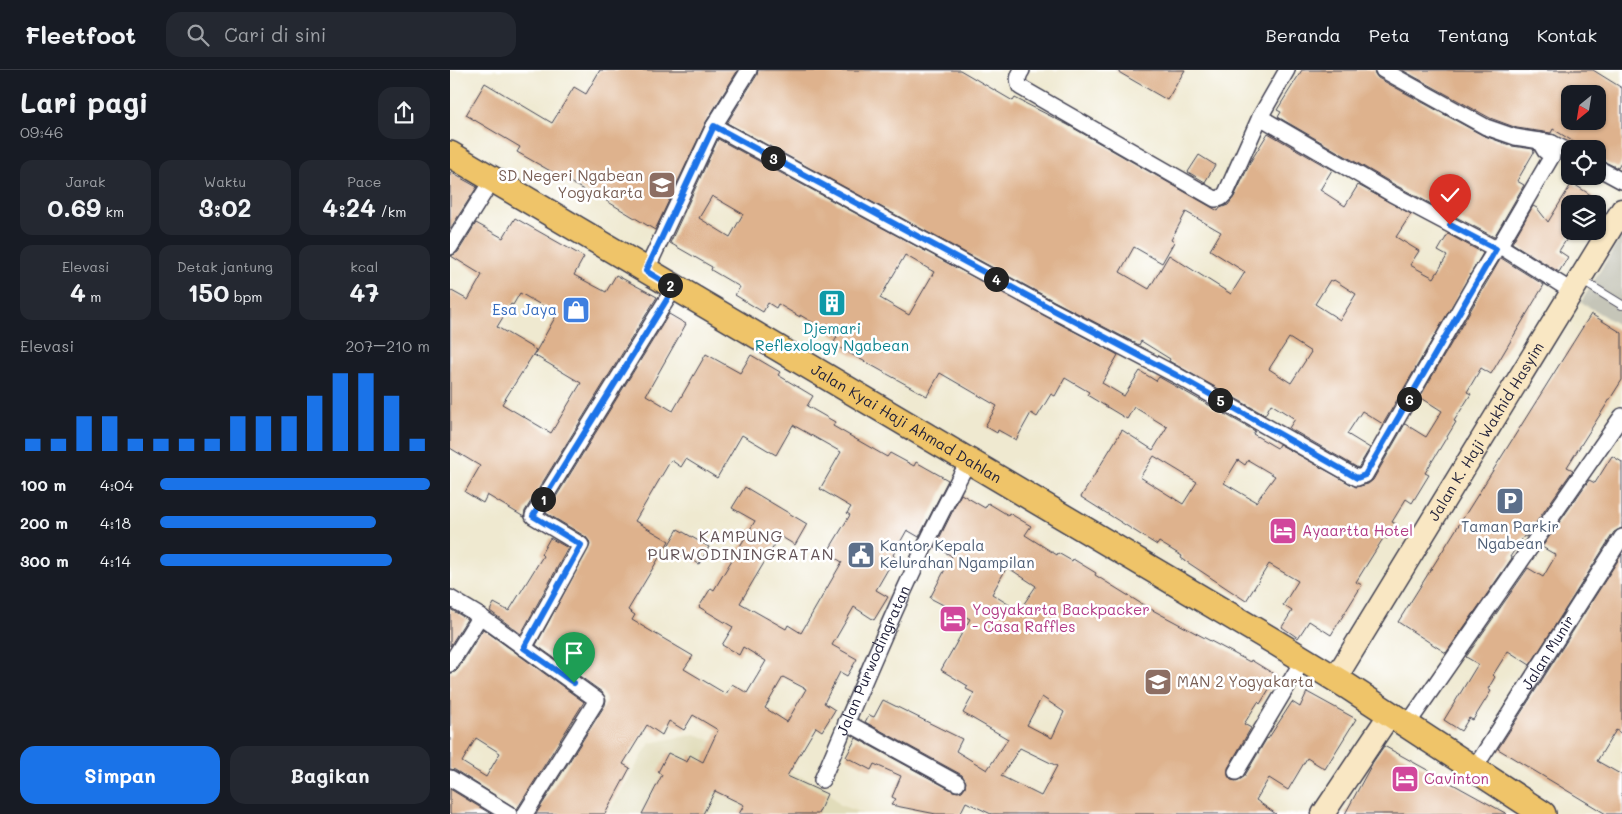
<!DOCTYPE html>
<html lang="id">
<meta charset="utf-8">
<style>
:root{--surface:#171b24;--page:#242831;--text:#f1f3f6;--muted:#9ea1a6;--line:#363941;--accent:#1a73e8}
body{margin:0;font-family:Mali,sans-serif;background:var(--page);color:var(--text);height:100vh;display:flex;flex-direction:column;font-size:19px;white-space:nowrap}
*{box-sizing:border-box;margin:0}
p{font-size:16px;color:var(--muted)}
.icon{flex:none;width:28px;height:28px;fill:none;stroke:currentColor;stroke-width:2;stroke-linecap:round;stroke-linejoin:round}
.map{position:relative;flex:1;overflow:hidden}
.details{display:flex;flex-direction:column;background:var(--surface);width:450px}
.details>*{flex:none}
.needle{width:32px;rotate:210deg}
.fabs{position:absolute;left:1111px;top:15px;display:grid;gap:10px}
.fabs a{display:grid;place-items:center;width:45px;height:45px;border-radius:10px;background:var(--surface);box-shadow:0 1px 4px #0004;font-size:25px}
.pin{position:absolute;display:grid;place-items:center;width:42px;height:42px;color:#fff;margin:-51px -21px;border-radius:50% 50% 50% 0;rotate:-45deg;box-shadow:0 0 5px #0007}
.pin .icon{rotate:45deg}
.km{position:absolute;width:25px;height:25px;margin:-12px;border-radius:50%;background:#222;color:#fff;font-size:14px;line-height:25px;text-align:center}
.round{display:grid;place-items:center;flex:none;width:52px;height:52px;border-radius:15px;background:var(--page)}
.overview{display:flex;align-items:center;justify-content:space-between;height:85px;padding:0 20px}
h1{font-size:28px;font-weight:700;line-height:38px}
.figures{display:grid;grid-template-columns:repeat(3,1fr);gap:8px;height:85px;padding:5px 20px}
.figures div{display:grid;align-content:center;border-radius:12px;background:var(--page);text-align:center}
.figures b{font-size:25px;font-weight:700}
.figures small{font-size:14px;font-weight:400}
.figures p{font-size:14px}
.chart{height:140px;padding:10px 20px}
.chart p{display:flex;justify-content:space-between}
.chart svg{width:100%;height:90px;margin-top:5px;stroke:var(--accent);stroke-width:6}
.action{display:flex;gap:10px;margin-top:auto;padding:10px 20px}
.action a{flex:1;height:58px;border-radius:15px;background:var(--accent);color:#fff;font-size:20px;font-weight:700;line-height:58px;text-align:center}
.action a+a{background:var(--page);color:var(--text)}
ul{padding:0 20px;list-style:none;font-size:16px}
li{display:grid;grid-template-columns:80px 60px 1fr;align-items:center;height:38px}
li i{height:12px;border-radius:6px;background:var(--accent)}
header{display:flex;align-items:center;gap:30px;box-sizing:border-box;height:70px;padding:0 25px;background:var(--surface);border-bottom:1px solid var(--line)}
header strong{font-size:24px}
nav{display:flex;gap:28px;margin-inline-start:auto;font-size:18px}
.search{width:350px;height:45px;background:var(--page);display:flex;align-items:center;gap:12px;box-sizing:border-box;padding:0 18px;border-radius:15px;color:var(--muted);font-size:19px}
main{display:flex;flex:1;min-height:0}
.map>svg:first-child{display:block}
</style>
<header>
<strong>Fleetfoot</strong>
<div class="search"><svg class="icon" aria-label="search" viewBox="0 0 24 24"><circle cx="10" cy="10" r="6"/><path d="M15 15l6 6"/></svg>Cari di sini</div>
<nav><a>Beranda</a><a>Peta</a><a>Tentang</a><a>Kontak</a></nav>
</header>
<main>
<section class="details">
<div class="overview"><div><h1>Lari pagi</h1><p>09:46</p></div><a class="round"><svg class="icon" aria-label="share" viewBox="0 0 24 24"><path d="M12 15V3M7 8l5-5 5 5M5 13v7h14v-7"/></svg></a></div>
<div class="figures">
<div><p>Jarak</p><b>0.69<small> km</small></b></div>
<div><p>Waktu</p><b>3:02</b></div>
<div><p>Pace</p><b>4:24<small> /km</small></b></div>
</div>
<div class="figures">
<div><p>Elevasi</p><b>4<small> m</small></b></div>
<div><p>Detak jantung</p><b>150<small> bpm</small></b></div>
<div><p>kcal</p><b>47</b></div>
</div>
<div class="chart"><p><span>Elevasi</span>207–210 m</p>
<svg viewBox="0 0 160 44" preserveAspectRatio="none"><path d="M5 44V38M15 44V38M25 44V27M35 44V27M45 44V38M55 44V38M65 44V38M75 44V38M85 44V27M95 44V27M105 44V27M115 44V17M125 44V6M135 44V6M145 44V17M155 44V38"/></svg>
</div>
<ul>
<li><b>100 m</b>4:04<i style="width:100%"></i></li>
<li><b>200 m</b>4:18<i style="width:80%"></i></li>
<li><b>300 m</b>4:14<i style="width:86%"></i></li>
</ul>
<div class="action"><a>Simpan</a><a>Bagikan</a></div>
</section>
<div class="map">
<svg width="1172" height="744" viewBox="0 0 1172 744">
<rect width="100%" height="100%" fill="#fff"/>
<filter id="ink" filterUnits="userSpaceOnUse"><feTurbulence type="fractalNoise" baseFrequency=".02" numOctaves="2"/><feDisplacementMap in="SourceGraphic" scale="10" xChannelSelector="R" yChannelSelector="G"/><feConvolveMatrix kernelMatrix="1 2 1 2 8 2 1 2 1" color-interpolation-filters="sRGB"/></filter>
<filter id="wash" filterUnits="userSpaceOnUse"><feTurbulence type="fractalNoise" baseFrequency=".0096" numOctaves="4" result="noise"/><feDisplacementMap in="SourceGraphic" scale="20" xChannelSelector="R" yChannelSelector="G"/><feGaussianBlur stdDeviation="1.12" result="paint"/><feColorMatrix in="noise" values="0 0 0 0 0 0 0 0 0 0 0 0 0 0 0 0 0 1.4 0 .05"/><feComposite in="paint" operator="in"/></filter>
<g filter="url(#wash)">
<rect width="100%" height="100%" fill="#efe9d0"/>
<path fill="#e1dcba" d="M245,664L374,716L390,735L414,744H160L159,741L200,673Z"/>
<path fill="#c5c5b8" d="M1172,165V257L1131,232Z"/>
<g id="blocks">
<path fill="#deb28d" fill-rule="evenodd" d="M150,0H288L256,52L205,160L140,121L139,123L67,82L70,77L16,45L35,13L102,53L124,17L136,24Z
M308,0H510L563,31L565,28L618,55L768,141L770,138L778,135L784,127L802,89L818,63L882,100L870,120L895,136L908,115L961,144L946,167L969,181L960,195L984,208L997,186L988,181L998,164L1033,183L933,354L912,341L897,364L920,378L908,398L839,358L845,349L821,334L815,345L719,291L720,289L691,271L689,275L604,231L277,53L307,5ZM736,142L771,162L760,180L795,202L781,224L719,185L699,219L670,202L684,177L712,193L724,172L721,170ZM880,210L883,211L884,210L906,224L890,250L865,234ZM839,268L861,282L841,313L819,299Z
M665,0H735L717,30Z
M852,0H924L925,4L928,8L1032,65L1062,76L1083,79L1084,82L1067,111L1074,115L1044,167L947,116L828,47L831,42L827,40Z
M952,0H1143L1172,18V91L1168,98L1148,89V79H1135L1103,59L1101,63L1067,58L1040,48ZM1120,24H1148V51H1120Z
M268,69L668,285L652,313L674,326L690,301L706,311L709,307L805,361L803,364L827,378L829,374L906,417L918,414L923,410L955,354L976,367L992,341L970,327L1051,188L1094,215L1041,304L1031,298L1017,322L1021,324L1004,351L1006,352L975,403L979,405L962,433L956,429L942,452L946,454L937,469L934,467L906,512L912,515L881,565L859,551L848,568L832,557L842,541L833,535L848,511L819,494L796,531L731,488L732,486L709,472L707,475L631,427L672,360L703,380L717,357L684,337L677,349L637,325L639,322L615,308L605,326L601,324L587,347L581,343L566,370L548,360L547,363L535,356L547,336L490,303L477,326L383,274L387,267L350,245V247L328,234L326,238L318,233L313,242L285,225L290,217L261,200L262,197L220,173ZM262,126L293,144L280,167L249,148ZM455,185L484,202L459,245L430,228ZM704,386L747,412L733,434L690,407ZM788,390L795,395L798,390L825,406L806,432L774,413Z
M749,85L765,95L755,112L738,102Z
M0,102L27,117L0,159Z
M1122,113L1155,134H1120V164L1109,181L1118,187L1109,202L1062,173L1083,136L1087,138L1098,152Z
M65,148L134,187L124,205L156,222L166,205L207,227L75,441L74,447L37,425L33,433L15,422L30,396L0,378V220L18,230L32,205L1,186L8,182L26,153L53,168ZM70,223L107,244L84,285L131,313L101,363L52,334L86,280L47,257L61,234L63,235Z
M219,244L236,254L196,325L223,341L256,284L290,303L301,285L330,302L328,305L363,326L357,336L385,352L383,356L437,387L440,383L464,396L466,392L498,410L469,467L457,460L443,485L445,487L426,520L438,527L424,550L404,537L382,575L407,589L397,606L390,602L374,633L385,640L372,661L366,657L337,706L377,724L368,744H289L294,735L265,721L253,744H192L212,705L208,702L218,683L237,692L240,685L253,692L268,660L243,645L234,660L219,651L212,665L197,655L173,694L180,698L155,744H86L155,635L156,630L152,622L86,575L140,475L139,471L136,467L96,443ZM343,355L391,382L370,419L401,437L397,443L400,445L377,483L392,492L351,563L338,555L336,559L290,533L330,466L345,475L357,454L295,417L282,438L305,451L264,520L261,518L249,537L283,557L272,575L289,585L293,577L316,591L297,623L282,614L276,624L234,599L243,586L182,550L185,545L178,540L219,471L185,451L221,390L231,397L236,389L267,408L292,365L326,385ZM333,607L356,619L337,652L315,638Z
M1141,244L1172,263V310L1117,397L1123,400L1076,467L1074,466L1060,487L1062,488L996,583L948,552Z
M1162,386L1172,392V458L1164,462L1080,595L1058,581L1043,605L1045,607L1038,619L1041,621L1023,650L1019,648L1011,661L994,650L1028,594L1016,587L1078,498L1093,507L1106,485L1092,477L1139,410L1145,413Z
M511,424L535,438L538,433L558,445L559,443L581,456L575,465L607,485L608,483L622,491L623,489L646,503L645,505L695,536L800,592L801,590L827,606L810,634L808,632L794,654L801,658L778,698V706L781,710L786,711L794,707L817,668L818,669L842,632L850,637L857,622L906,649L875,699L857,688L838,720L819,708L806,730L826,744H541L516,732L510,744H486L441,735L446,729L442,727L451,706L424,694L421,700L396,687L406,668L503,721L508,722L512,721L515,717L516,712L512,705L415,652L419,645L424,647L433,630L512,669L506,681L537,700L558,669L513,643L524,623L516,619L518,616L491,600L520,549L480,528L502,486L485,477ZM557,497L586,516L569,541L542,524ZM592,627L614,642L602,668L577,655ZM570,678L607,696L591,726L551,706Z
M228,459L259,477L249,494L218,476Z
M100,468L118,478L71,564L40,541L44,533L59,541L93,486L91,484Z
M1172,484V664L1166,660L1147,691L1172,705V744H1156L1048,679Z
M0,539L17,549L0,576Z
M33,559L134,632L67,739L5,700L0,699V603L5,602L8,599ZM26,668L50,683L36,707L12,692Z
M934,676L1057,744H895L923,692Z
M0,719L41,744H0Z"/>
</g>
</g>
<g filter="url(#ink)">
<use href="#blocks" fill-opacity="0" stroke="#414051" stroke-width="1"/>
<g fill="none" stroke-linecap="round" stroke-linejoin="round">
<defs>
<path id="lane" d="M1131,210L1172,235"/>
<g id="street">
<path d="M572,0C568,6 567,10 570,17L765,129L771,128L776,123L810,47L837,0"/>
<path d="M933,0L1036,57L1065,67L1102,73L1120,82"/>
<path d="M810,47L942,124L1046,179"/>
<path d="M264,56L600,239L726,305L907,408L915,405L1025,213L1046,179L1051,173L1102,86L1095,81L1089,71L1102,73"/>
<path d="M1148,98L1172,111"/>
<path d="M1050,176L1123,222"/>
<path d="M0,177L42,110"/>
<path d="M196,201L264,56L299,0"/>
<path d="M0,528L30,546L147,630L75,744"/>
<path d="M74,578L131,475L83,446L224,218"/>
<path d="M0,594L30,546"/>
<path d="M396,652L507,713"/>
<path d="M957,655L1172,346"/>
<path id="s1" d="M1024,699L1172,467"/>
<path d="M786,702L853,590"/>
<path d="M0,708L59,744"/>
<path id="s2" d="M372,710C418,603 462,494 518,392"/>
</g>
<g id="secondary">
<path id="s3" d="M885,609L1172,140"/>
<path d="M873,744L940,644"/>
</g>
<g id="primary">
<path id="s4" d="M0,84L825,572L897,616L1093,744"/>
</g>
</defs>
<use href="#lane" stroke="#414051" stroke-width="10"/>
<use href="#street" stroke="#414051" stroke-width="18"/>
<use href="#secondary" stroke="#414051" stroke-width="25"/>
<use href="#primary" stroke="#414051" stroke-width="28"/>
<use href="#lane" stroke="#fff" stroke-width="8"/>
<use href="#street" stroke="#fff" stroke-width="15"/>
<use href="#secondary" stroke="#f9e7c3" stroke-width="22"/>
<use href="#primary" stroke="#efc469" stroke-width="25"/>
</g>
</g>
<g fill="none" stroke-linecap="round" stroke-linejoin="round" filter="url(#ink)">
<defs>
<path id="route" d="M124,613L74,578L131,475L83,446L224,218L196,201L264,56L600,238L726,305L907,408L915,405L1046,179L1000,155"/>
</defs>
<use href="#route" stroke="#fff" stroke-width="10"/>
<use href="#route" stroke="#1a73e8" stroke-width="6"/>
</g>
<defs>
<symbol id="school-square" viewBox="-11 -11 22 22"><rect x="-9" y="-9" width="18" height="18" rx="4" fill="#8d6e63" stroke="#fff"/><path d="M0-5L7-2L0 1L-7-2ZM-4 1L0 2.5L4 1V4Q0 6-4 4Z" fill="#fff"/></symbol>
<symbol id="building-square" viewBox="-11 -11 22 22"><rect x="-9" y="-9" width="18" height="18" rx="4" fill="#0f9aa8" stroke="#fff"/><path d="M-4-6H4V6H1V3H-1V6H-4ZM-2.5-4.3h1.7v1.8h-1.7ZM.8-4.3h1.7v1.8H.8ZM-2.5-1h1.7V.8h-1.7ZM.8-1h1.7V.8H.8Z" fill="#fff"/></symbol>
<symbol id="shop-square" viewBox="-11 -11 22 22"><rect x="-9" y="-9" width="18" height="18" rx="4" fill="#3f7fe0" stroke="#fff"/><path d="M-5-2.5h2.3a2.7 3.5 0 0 1 5.4 0H5L5.5 6h-11ZM-1.5-2.5h3a1.5 2.3 0 0 0-3 0Z" fill="#fff"/></symbol>
<symbol id="parking-square" viewBox="-11 -11 22 22"><rect x="-9" y="-9" width="18" height="18" rx="4" fill="#5c6f8a" stroke="#fff"/><path d="M-3.5-5.5H1a3.5 3.5 0 0 1 0 7H-1V5.5H-3.5ZM-1-3.4V-.6H.8a1.4 1.4 0 0 0 0-2.8Z" fill="#fff"/></symbol>
<symbol id="hotel-square" viewBox="-11 -11 22 22"><rect x="-9" y="-9" width="18" height="18" rx="4" fill="#d1479c" stroke="#fff"/><path d="M-6-4.5h1.5V1H6V5H4.5V3h-9V5H-6ZM-4 0a1.8 1.8 0 1 1 3.6 0ZM.5 0V-2.5h3Q6-2.5 6 0Z" fill="#fff"/></symbol>
<symbol id="civic-square" viewBox="-11 -11 22 22"><rect x="-9" y="-9" width="18" height="18" rx="4" fill="#5c6f8a" stroke="#fff"/><path d="M-.6-6.5H3V-4.5H.6V-3L4-1V1h2V6H-6V1h2V-1L-.6-3ZM-1.2 2.5V6h2.4V2.5Z" fill="#fff"/></symbol>
</defs>
<g fill-rule="evenodd">
<use href="#school-square" x="196" y="99" width="32" height="32"/>
<use href="#building-square" x="366" y="217" width="32" height="32"/>
<use href="#shop-square" x="110" y="224" width="32" height="32"/>
<use href="#parking-square" x="1044" y="415" width="32" height="32"/>
<use href="#hotel-square" x="817" y="445" width="32" height="32"/>
<use href="#civic-square" x="395" y="469" width="32" height="32"/>
<use href="#hotel-square" x="487" y="533" width="32" height="32"/>
<use href="#school-square" x="692" y="596" width="32" height="32"/>
<use href="#hotel-square" x="939" y="693" width="32" height="32"/>
</g>
<g text-anchor="middle" stroke-width="5" stroke-linejoin="round" paint-order="stroke">
<g font-size="15" fill="#785e54" stroke="#fff" text-anchor="end">
<text x="193" y="111">SD Negeri Ngabean<tspan x="193" dy="17">Yogyakarta</tspan></text>
<text x="727" y="617" text-anchor="start">MAN 2 Yogyakarta</text>
</g>
<g font-size="15" fill="#366cbe" stroke="#fff" text-anchor="end">
<text x="107" y="245">Esa Jaya</text>
</g>
<g font-size="15" fill="#0d838f" stroke="#fff">
<text x="382" y="264">Djemari<tspan x="382" dy="17">Reflexology Ngabean</tspan></text>
</g>
<g font-size="15" fill="#22223b" stroke="#fff">
<text dy="5" stroke="none"><textPath href="#s4" startOffset="530">Jalan Kyai Haji Ahmad Dahlan</textPath></text>
<text dy="5" stroke="none"><textPath href="#s3" startOffset="290">Jalan K. Haji Wakhid Hasyim</textPath></text>
<text dy="5" stroke="none"><textPath href="#s1" startOffset="138">Jalan Munir</textPath></text>
<text dy="5" stroke="none"><textPath href="#s2" startOffset="130">Jalan Purwodingratan</textPath></text>
</g>
<g font-size="15" fill="#4e5e75" stroke="#fff">
<text x="1060" y="462">Taman Parkir<tspan x="1060" dy="17">Ngabean</tspan></text>
<text x="430" y="481" text-anchor="start">Kantor Kepala<tspan x="430" dy="17">Kelurahan Ngampilan</tspan></text>
</g>
<g font-size="15" fill="#b23c85" stroke="#fff" text-anchor="start">
<text x="852" y="466">Ayaartta Hotel</text>
<text x="522" y="545">Yogyakarta Backpacker<tspan x="522" dy="17">- Casa Raffles</tspan></text>
<text x="974" y="714">Cavinton</text>
</g>
<g font-size="16" letter-spacing="1" fill="#645458" stroke="#fff">
<text x="291" y="472">KAMPUNG<tspan x="291" dy="18">PURWODININGRATAN</tspan></text>
</g>
</g>
</svg>
<div class="fabs">
<a><svg class="needle" viewBox="-14 -14 28 28"><path d="M0-13l5 13h-10z" fill="#e53935"/><path d="M0 13l5-13h-10z" fill="#9ea1a6"/></svg></a>
<a><svg class="icon" aria-label="locate" viewBox="0 0 24 24"><circle cx="12" cy="12" r="6"/><path d="M12 2v4M12 18v4M2 12h4M18 12h4"/></svg></a>
<a><svg class="icon" aria-label="layers" viewBox="0 0 24 24"><path d="M12 4l9 5-9 5-9-5zM3 14l9 5 9-5"/></svg></a>
</div>
<div class="pin" style="left:124px;top:613px;background:#1e9e55"><svg class="icon" aria-label="arrive" viewBox="0 0 24 24"><path d="M6 21V4h12l-3 4 3 4H6"/></svg></div>
<div class="pin" style="left:1000px;top:155px;background:#d93025"><svg class="icon" aria-label="check" viewBox="0 0 24 24"><path d="M5 12l5 5 9-10"/></svg></div>
<b class="km" style="left:93px;top:429px">1</b>
<b class="km" style="left:220px;top:215px">2</b>
<b class="km" style="left:323px;top:88px">3</b>
<b class="km" style="left:546px;top:209px">4</b>
<b class="km" style="left:770px;top:330px">5</b>
<b class="km" style="left:959px;top:329px">6</b>
</div>
</main>
